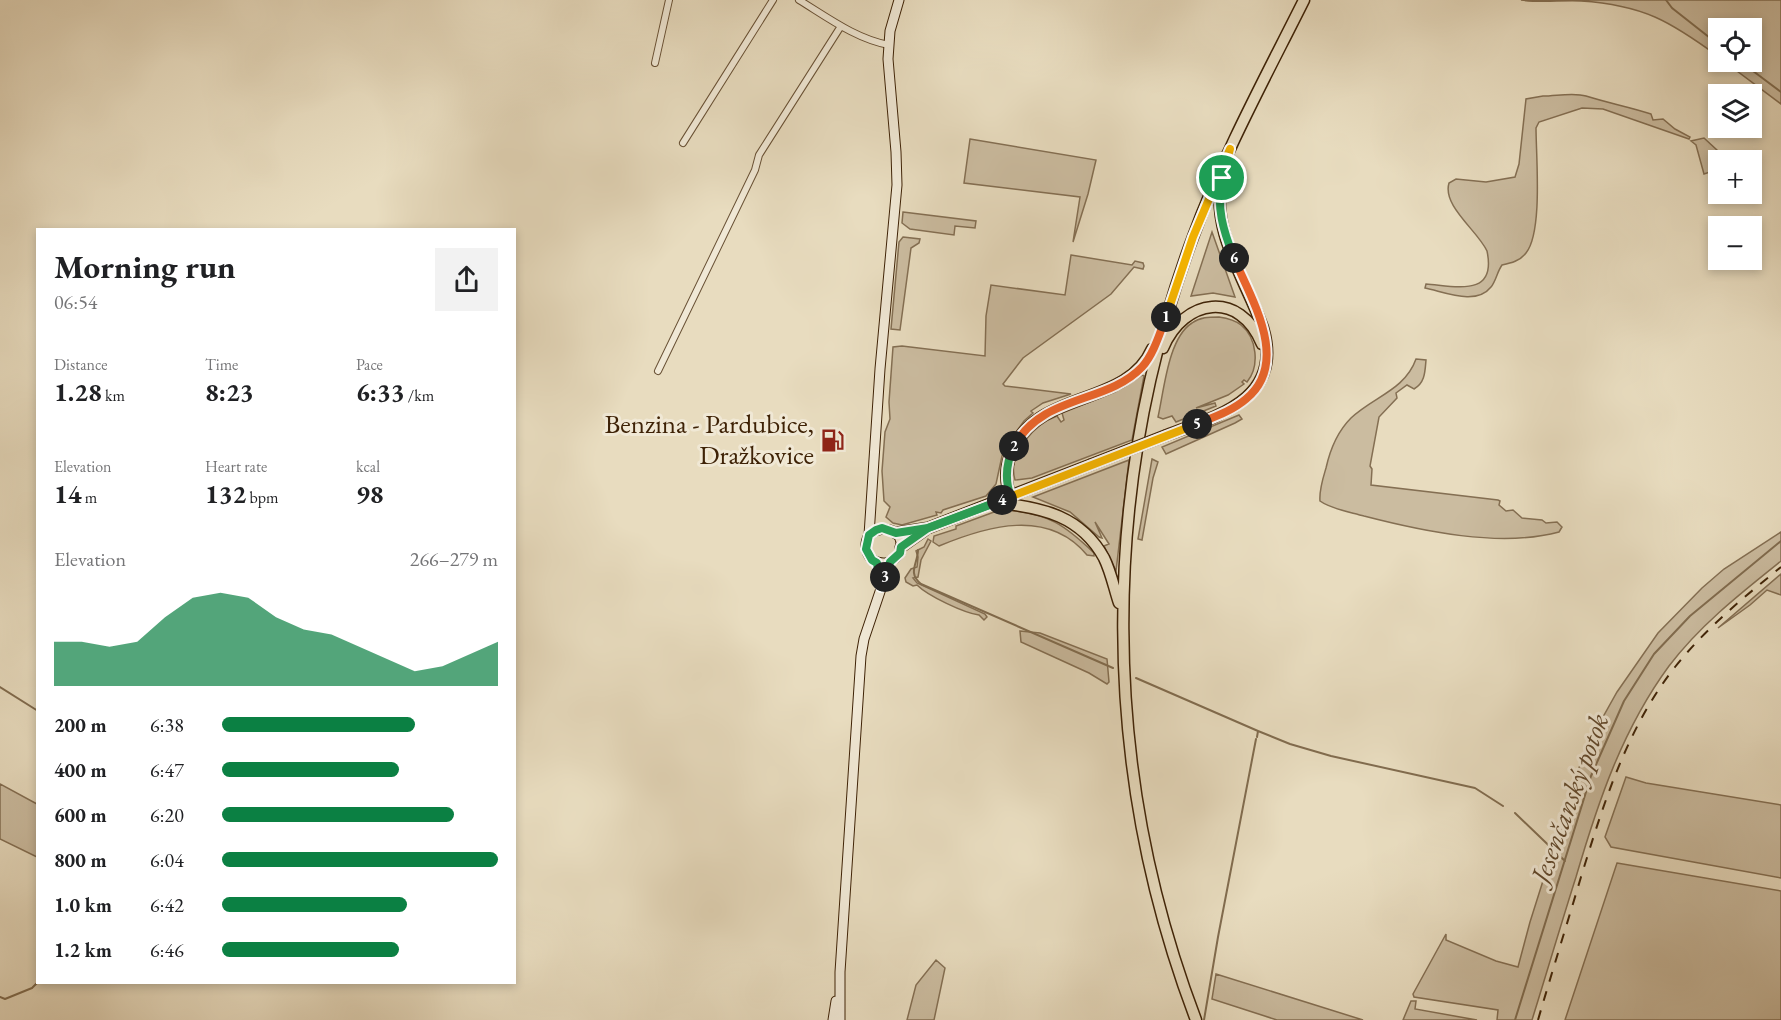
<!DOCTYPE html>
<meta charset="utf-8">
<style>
:root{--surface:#fff;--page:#f2f2f2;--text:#202124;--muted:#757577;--accent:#0b8043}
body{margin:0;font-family:"EB Garamond",serif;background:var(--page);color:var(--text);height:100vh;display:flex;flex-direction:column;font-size:22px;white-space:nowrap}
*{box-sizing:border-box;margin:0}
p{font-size:20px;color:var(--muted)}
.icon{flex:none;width:33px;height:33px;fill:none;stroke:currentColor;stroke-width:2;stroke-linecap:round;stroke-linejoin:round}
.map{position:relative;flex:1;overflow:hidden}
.sheet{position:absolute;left:36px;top:228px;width:480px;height:756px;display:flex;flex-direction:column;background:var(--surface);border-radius:0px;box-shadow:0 3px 9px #0003}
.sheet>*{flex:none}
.tools{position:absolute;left:1708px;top:18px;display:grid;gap:12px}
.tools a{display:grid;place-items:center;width:54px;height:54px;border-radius:0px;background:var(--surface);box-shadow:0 3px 9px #0003;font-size:30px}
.pin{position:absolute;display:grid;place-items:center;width:51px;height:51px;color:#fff;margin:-26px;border:3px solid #fff;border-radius:50%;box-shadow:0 2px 6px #0007}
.km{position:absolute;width:30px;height:30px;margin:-15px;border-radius:50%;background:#222;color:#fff;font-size:16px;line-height:30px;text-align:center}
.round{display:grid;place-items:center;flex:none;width:63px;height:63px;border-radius:0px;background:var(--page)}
.headline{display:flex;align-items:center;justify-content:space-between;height:102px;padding:0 18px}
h1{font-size:33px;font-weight:700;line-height:45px}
.figures{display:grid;grid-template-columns:repeat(3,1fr);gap:9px;height:102px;padding:6px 18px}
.figures div{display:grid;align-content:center}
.figures b{font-size:26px;font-weight:700}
.figures small{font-size:16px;font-weight:400}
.figures p{font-size:16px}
.chart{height:168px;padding:12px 18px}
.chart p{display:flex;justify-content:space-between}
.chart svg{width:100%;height:108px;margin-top:6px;fill:var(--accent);opacity:.7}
ul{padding:0 18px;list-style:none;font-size:20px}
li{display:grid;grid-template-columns:96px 72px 1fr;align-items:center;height:45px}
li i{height:15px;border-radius:8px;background:var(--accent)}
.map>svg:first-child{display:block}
</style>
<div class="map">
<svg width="1781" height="1020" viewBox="0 0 1781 1020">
<rect width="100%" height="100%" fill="#e8dcbf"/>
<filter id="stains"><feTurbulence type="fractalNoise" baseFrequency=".00333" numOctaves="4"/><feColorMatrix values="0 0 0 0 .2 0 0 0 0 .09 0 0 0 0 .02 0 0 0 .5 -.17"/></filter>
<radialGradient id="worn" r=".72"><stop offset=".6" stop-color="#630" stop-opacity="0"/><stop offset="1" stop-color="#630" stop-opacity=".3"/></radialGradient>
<path fill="#cbbca0" stroke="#846f53" stroke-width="1.5" d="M1521,0H1781V104L1725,62H1752V28H1719V57C1670,21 1643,5 1581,1C1561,0 1540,3 1521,0Z
M1543,96C1556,96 1574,92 1586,96C1608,103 1630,107 1651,114L1653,120L1663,119L1675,129L1690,137L1689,139L1603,109L1582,108L1539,122L1536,128C1536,156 1543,232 1526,253C1520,261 1511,263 1502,265C1497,272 1496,281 1491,287C1476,306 1445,292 1425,288L1426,284C1455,286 1497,298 1487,251C1478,231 1442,206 1449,183L1456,179L1486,182L1515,177L1519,164L1526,99Z
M1704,138L1718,151L1710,172L1704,174L1696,145L1691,141Z
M970,139L1096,160L1088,194L1073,242L1080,197L964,183Z
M903,212L976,221L975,228L955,226L954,235L910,229L902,223Z
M1212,232L1235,297L1213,293L1191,296Z
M903,237L920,239L919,243L911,248L900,330L891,329L899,242Z
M1071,255L1132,265L1135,261L1143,263L1144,266L1143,269L1134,267L1111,294L1023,358L1003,384L1005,386L1071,394L1043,403L1031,411L1033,413L1024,421L1008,443L1002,456L996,484L986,496L943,510L941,513L936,512L937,515L902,525L893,523L886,517L890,507L884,501L882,471L885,432L890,419L889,402L893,347L902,346L985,356L986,316L991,285L1065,295Z
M1219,317C1226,318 1235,320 1241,325C1257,338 1260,366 1247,382L1244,380L1242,382L1244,384L1228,395L1196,408L1215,403L1216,406L1176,422L1172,416L1163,419L1158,417C1164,391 1168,338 1192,323C1200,317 1209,317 1219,317Z
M1416,359L1426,360C1425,372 1425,383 1414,389L1407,385L1396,393L1397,398L1379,417L1370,466L1372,469L1371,485L1498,500L1500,501L1499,505L1506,511L1513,510L1522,518L1542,520L1546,523L1557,522L1562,527L1559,532C1500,548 1422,531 1364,516C1350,512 1331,509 1320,501C1319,490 1323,478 1326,468C1330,450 1337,432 1351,418C1373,397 1405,390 1416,359Z
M1142,375L1144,376L1132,440L1032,478L1015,480C1007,455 1034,424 1057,416L1061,422L1064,420L1062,413L1115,392Z
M1239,415L1242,419L1235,423L1166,454L1162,447Z
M1152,459L1158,462L1153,478L1142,540L1138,539Z
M1129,460L1116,571L1104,546L1109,544L1095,522L1102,538L1099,537L1070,512L1033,497Z
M1006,510C1048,513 1065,525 1094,553V556L1087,555C1048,508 987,526 939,546L933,542L934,536L956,529V526L994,512Z
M1781,532V561C1741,593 1700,625 1669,666C1622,730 1598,802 1576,877C1561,924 1547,972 1532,1020H1497L1498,1010L1414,997L1413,994L1446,934V940L1496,961L1518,967L1530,922L1578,770L1594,733L1617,692L1658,633L1702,588L1724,569Z
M928,539L931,541L921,560L918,577L913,578L917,583L985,614L987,617L984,620L979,615C964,613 928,596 917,585L913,586L906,582L905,578L911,569L917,567L918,557L916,551L924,547Z
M1781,574V595L1767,590L1750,605L1718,628Z
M1020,631L1040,633L1107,659L1109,682L1107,684L1089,673L1021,642Z
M1626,777L1646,783L1781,805V878L1611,847L1605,837Z
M0,784L37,804V857L0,839Z
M1617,863L1781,891V1020H1565Z
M936,960L945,968L934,1020H907L916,985Z
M1216,974L1363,1020H1277L1212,999Z
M1411,1001H1416L1415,1009L1477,1020H1403Z"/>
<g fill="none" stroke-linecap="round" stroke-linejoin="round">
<path stroke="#816c4f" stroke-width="2" d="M1666,0L1672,8L1719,45
M1741,62L1781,92
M918,550C918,563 907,573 921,584L1113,668
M1136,678L1258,731L1257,737
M0,687L38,711
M1258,731L1290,744L1331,756L1475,788L1503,806
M1515,813L1565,861
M0,997L5,999L32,988L38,982
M1204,1020L1218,937L1256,739
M1515,1020L1591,776L1624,701L1654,654L1690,616L1781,541"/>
<defs>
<path id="street" d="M799,0C827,17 856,39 889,45
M655,63L669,0
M683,143L773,0
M658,371L755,170L759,155L841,26"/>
<path id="secondary" d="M869,535C885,522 906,531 900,553C892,563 884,566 872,560C865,551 864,544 869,535L880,369L897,185L896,152L888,59L890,31L899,0
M833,1020L836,1001
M840,1020V972L861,656L864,639L890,562"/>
<path id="primary" d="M1163,348C1184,298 1240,290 1262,344
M1167,435C1218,416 1284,399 1263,328C1246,280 1210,231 1222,178
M1011,497C1005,483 1005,470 1010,456C1033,388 1126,409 1152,349
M1000,503C1043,508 1081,516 1104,558C1111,572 1114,588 1119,603
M896,533L928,528L1090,465
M901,547L925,530
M1196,1020C1100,768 1099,489 1193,237C1223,155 1265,78 1304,0"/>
</defs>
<use href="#street" stroke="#685034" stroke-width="8"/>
<use href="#secondary" stroke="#3e2206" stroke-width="11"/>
<use href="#primary" stroke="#3e2206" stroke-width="13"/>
<use href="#street" stroke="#f0e8d5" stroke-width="6"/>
<use href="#secondary" stroke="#f0e8d5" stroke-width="9"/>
<use href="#primary" stroke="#e8dcbf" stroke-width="10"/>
<path stroke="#3e2206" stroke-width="2" stroke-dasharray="10 10" stroke-linecap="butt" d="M1538,1020C1552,972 1567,924 1581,877C1604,802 1627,728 1675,667C1706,628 1743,598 1781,567"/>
<defs>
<path id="primary-bridge" d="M1090,465L1167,435"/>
</defs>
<use href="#primary-bridge" stroke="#3e2206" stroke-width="13" stroke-linecap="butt"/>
<use href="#primary-bridge" stroke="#e8dcbf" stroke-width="10"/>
</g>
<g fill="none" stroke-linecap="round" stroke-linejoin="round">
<defs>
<path id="split-1" d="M1166,317L1193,237L1230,149L1222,178"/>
<path id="split-2" d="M1014,446C1043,394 1107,404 1142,367C1154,354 1160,332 1166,317"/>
<path id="split-3" d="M885,577L890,562L900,553L901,547L928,528L1011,497C1004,479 1006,463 1014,446"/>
<path id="split-4" d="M885,577L881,587L877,563L872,560L866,549L869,535L876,530L882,528L896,533L928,528L1002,500"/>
<path id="split-5" d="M1002,500L1197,424"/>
<path id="split-6" d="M1197,424C1214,417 1232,411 1246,399C1291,362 1251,299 1234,258"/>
<path id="split-7" d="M1222,178C1216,207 1223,230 1234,258"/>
</defs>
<use href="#split-1" stroke="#fff" stroke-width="12"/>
<use href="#split-2" stroke="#fff" stroke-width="12"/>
<use href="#split-3" stroke="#fff" stroke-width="12"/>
<use href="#split-4" stroke="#fff" stroke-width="12"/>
<use href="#split-5" stroke="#fff" stroke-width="12"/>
<use href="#split-6" stroke="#fff" stroke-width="12"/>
<use href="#split-7" stroke="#fff" stroke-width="12"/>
<use href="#split-1" stroke="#f5b400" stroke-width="8"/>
<use href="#split-2" stroke="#f0652b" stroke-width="8"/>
<use href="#split-3" stroke="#22a559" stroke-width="8"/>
<use href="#split-4" stroke="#22a559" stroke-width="8"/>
<use href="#split-5" stroke="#f5b400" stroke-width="8"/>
<use href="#split-6" stroke="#f0652b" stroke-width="8"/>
<use href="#split-7" stroke="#22a559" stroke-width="8"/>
</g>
<defs>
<symbol id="fuel-bare" viewBox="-9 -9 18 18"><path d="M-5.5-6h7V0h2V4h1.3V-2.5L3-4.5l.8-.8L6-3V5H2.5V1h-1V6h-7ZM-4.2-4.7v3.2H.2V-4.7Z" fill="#8f2418" stroke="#f0e8d5" stroke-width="2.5" paint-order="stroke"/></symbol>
</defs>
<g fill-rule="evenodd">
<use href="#fuel-bare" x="816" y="424" width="33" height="33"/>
</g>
<g text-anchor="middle" stroke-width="6" stroke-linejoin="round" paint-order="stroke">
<g font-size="27" fill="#3e2206" stroke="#f0e8d5" text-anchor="end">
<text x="814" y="433">Benzina - Pardubice,<tspan x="814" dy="31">Dražkovice</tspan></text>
</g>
<g font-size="28" font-style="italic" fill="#60472b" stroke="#f0e8d5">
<text transform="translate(1569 798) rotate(-70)" y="10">Jesenčanský potok</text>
</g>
</g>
<rect width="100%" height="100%" filter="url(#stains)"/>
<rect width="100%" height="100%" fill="url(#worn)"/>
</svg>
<div class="tools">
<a><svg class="icon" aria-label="locate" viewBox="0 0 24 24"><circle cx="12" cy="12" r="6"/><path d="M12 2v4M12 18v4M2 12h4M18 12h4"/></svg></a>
<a><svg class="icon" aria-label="layers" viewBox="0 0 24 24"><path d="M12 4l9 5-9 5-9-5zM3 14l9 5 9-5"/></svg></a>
<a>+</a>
<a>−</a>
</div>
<div class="pin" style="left:1222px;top:178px;background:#1e9e55"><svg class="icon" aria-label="arrive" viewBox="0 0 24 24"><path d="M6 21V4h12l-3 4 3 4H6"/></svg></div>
<b class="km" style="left:1166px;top:317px">1</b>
<b class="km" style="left:1014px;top:446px">2</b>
<b class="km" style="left:885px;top:577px">3</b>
<b class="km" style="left:1002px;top:500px">4</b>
<b class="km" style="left:1197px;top:424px">5</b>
<b class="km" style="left:1234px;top:258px">6</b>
<section class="sheet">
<div class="headline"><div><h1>Morning run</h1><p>06:54</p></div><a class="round"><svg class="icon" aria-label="share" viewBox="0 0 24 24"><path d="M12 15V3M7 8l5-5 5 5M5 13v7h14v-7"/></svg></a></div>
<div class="figures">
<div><p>Distance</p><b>1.28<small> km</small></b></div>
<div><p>Time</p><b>8:23</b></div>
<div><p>Pace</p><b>6:33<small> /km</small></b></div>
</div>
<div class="figures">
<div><p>Elevation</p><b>14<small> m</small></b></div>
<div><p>Heart rate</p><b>132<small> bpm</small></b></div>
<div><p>kcal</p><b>98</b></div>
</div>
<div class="chart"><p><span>Elevation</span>266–279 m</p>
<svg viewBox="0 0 160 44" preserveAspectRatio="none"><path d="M0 44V26L10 26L20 28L30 26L40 16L50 8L60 6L70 8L80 16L90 21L100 23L110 28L120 33L130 38L140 36L150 31L160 26V44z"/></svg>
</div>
<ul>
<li><b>200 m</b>6:38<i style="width:70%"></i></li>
<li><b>400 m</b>6:47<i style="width:64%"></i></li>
<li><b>600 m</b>6:20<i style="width:84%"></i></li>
<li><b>800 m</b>6:04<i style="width:100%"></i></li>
<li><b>1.0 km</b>6:42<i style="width:67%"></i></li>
<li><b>1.2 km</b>6:46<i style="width:64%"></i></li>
</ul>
</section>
</div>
